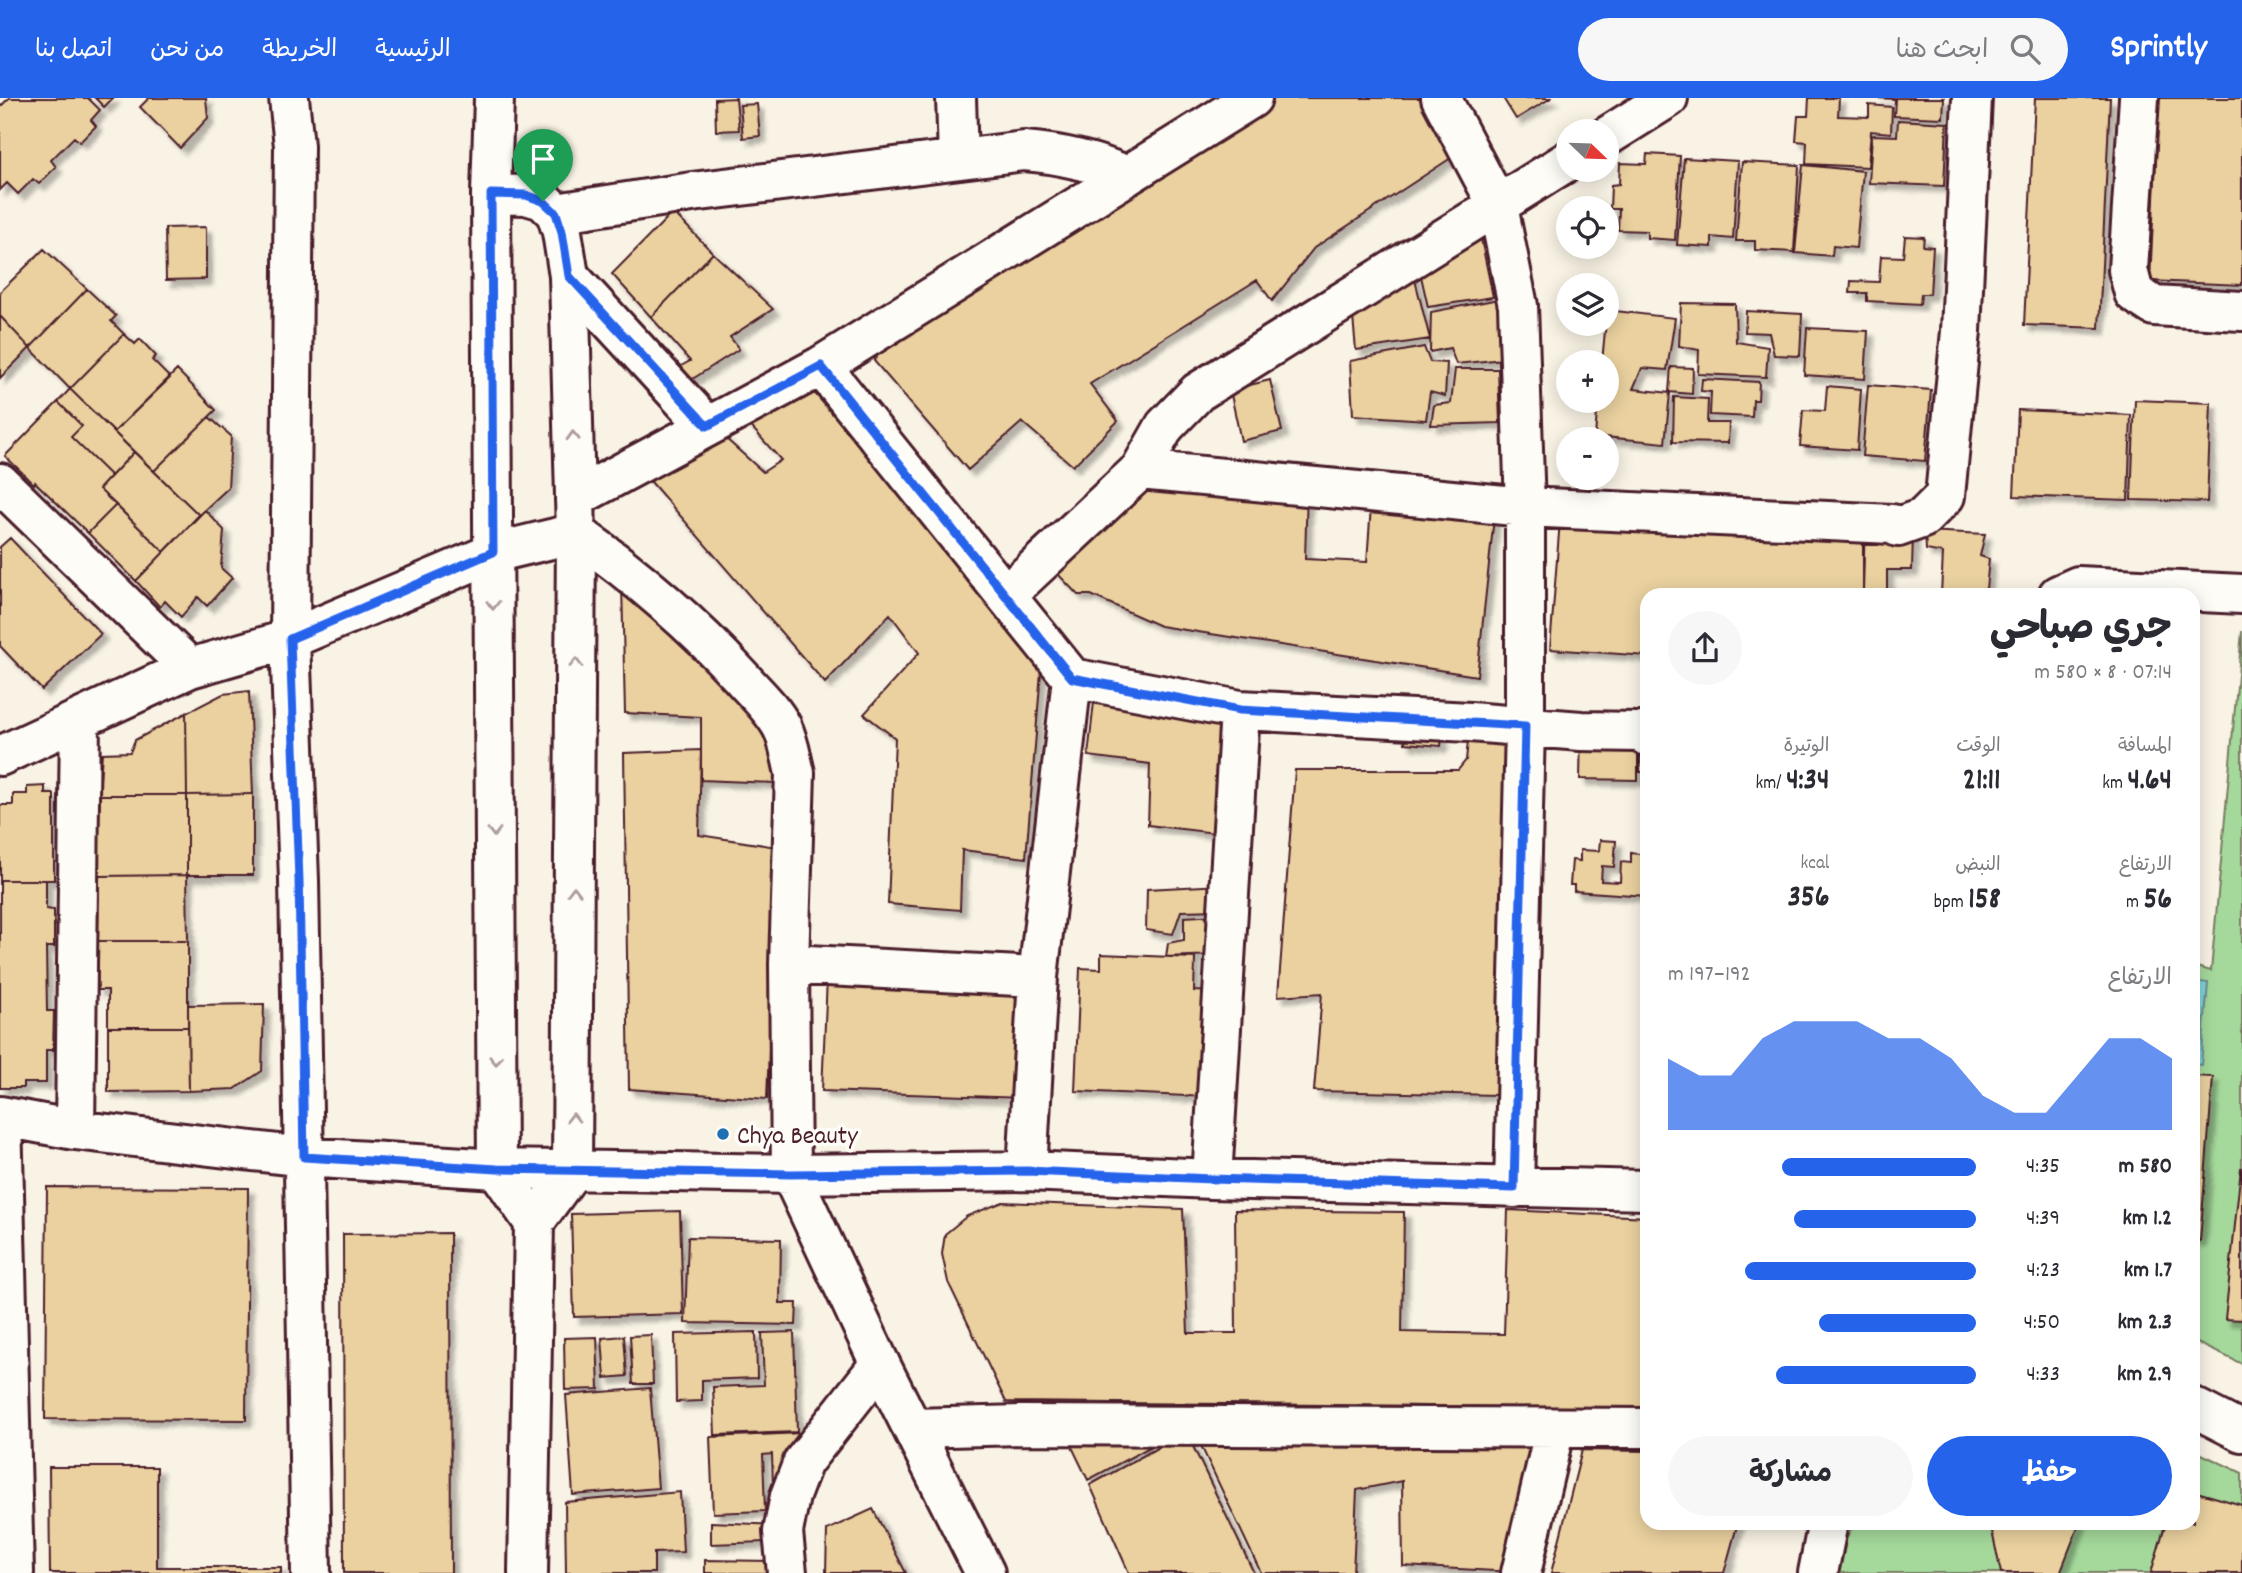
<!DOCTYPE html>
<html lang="ar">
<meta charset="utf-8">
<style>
:root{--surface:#fff;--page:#f7f7f7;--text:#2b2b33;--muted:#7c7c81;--accent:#2563eb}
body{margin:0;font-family:Dekko,"Playpen Sans Arabic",sans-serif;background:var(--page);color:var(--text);direction:rtl;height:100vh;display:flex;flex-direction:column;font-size:26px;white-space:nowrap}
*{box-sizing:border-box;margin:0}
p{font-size:23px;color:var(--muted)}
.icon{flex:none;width:38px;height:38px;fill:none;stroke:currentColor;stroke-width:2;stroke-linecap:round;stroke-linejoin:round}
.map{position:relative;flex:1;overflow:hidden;direction:ltr}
.details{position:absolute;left:1640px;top:490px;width:560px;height:942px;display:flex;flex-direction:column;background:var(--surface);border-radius:21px;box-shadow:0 4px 18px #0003;direction:rtl}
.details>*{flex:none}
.needle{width:46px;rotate:113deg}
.tools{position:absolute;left:1556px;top:21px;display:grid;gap:14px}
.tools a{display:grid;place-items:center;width:63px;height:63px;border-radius:50%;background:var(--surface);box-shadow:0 4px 18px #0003;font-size:35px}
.pin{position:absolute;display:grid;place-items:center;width:60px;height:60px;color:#fff;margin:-72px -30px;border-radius:50% 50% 50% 0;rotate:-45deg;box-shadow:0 0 7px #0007}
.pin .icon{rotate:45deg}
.round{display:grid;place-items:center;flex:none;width:74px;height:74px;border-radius:37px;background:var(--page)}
.overview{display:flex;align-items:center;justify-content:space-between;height:119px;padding:0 28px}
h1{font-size:38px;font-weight:700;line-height:52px}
.stats{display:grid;grid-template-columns:repeat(3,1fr);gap:10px;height:119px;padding:7px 28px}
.stats div{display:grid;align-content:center}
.stats b{font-size:30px;font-weight:700}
.stats small{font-size:19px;font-weight:400}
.stats p{font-size:19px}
.chart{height:196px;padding:14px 28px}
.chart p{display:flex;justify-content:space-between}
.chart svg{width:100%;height:126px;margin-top:7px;fill:var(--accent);opacity:.7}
.action{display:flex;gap:14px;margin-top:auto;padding:14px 28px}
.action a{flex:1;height:80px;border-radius:42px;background:var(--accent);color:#fff;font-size:28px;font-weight:700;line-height:80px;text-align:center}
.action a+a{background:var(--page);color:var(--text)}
ul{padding:0 28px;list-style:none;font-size:23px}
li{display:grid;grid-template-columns:112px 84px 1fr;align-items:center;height:52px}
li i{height:18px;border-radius:9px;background:var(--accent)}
header{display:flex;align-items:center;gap:42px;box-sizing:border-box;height:98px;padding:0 35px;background:var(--accent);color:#fff}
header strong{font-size:33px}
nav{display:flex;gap:38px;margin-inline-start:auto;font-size:24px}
.search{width:490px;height:63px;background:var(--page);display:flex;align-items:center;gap:18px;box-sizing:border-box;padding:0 24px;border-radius:38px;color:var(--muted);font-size:26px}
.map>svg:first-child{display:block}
</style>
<header>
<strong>Sprintly</strong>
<div class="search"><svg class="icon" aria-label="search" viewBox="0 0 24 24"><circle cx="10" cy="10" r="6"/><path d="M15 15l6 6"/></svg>ابحث هنا</div>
<nav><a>الرئيسية</a><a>الخريطة</a><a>من نحن</a><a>اتصل بنا</a></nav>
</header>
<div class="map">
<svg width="2242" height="1475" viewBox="0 0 2242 1475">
<defs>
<filter id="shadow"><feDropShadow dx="6" dy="6" stdDeviation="2" flood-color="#0004"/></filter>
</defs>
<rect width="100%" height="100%" fill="#f9f3e5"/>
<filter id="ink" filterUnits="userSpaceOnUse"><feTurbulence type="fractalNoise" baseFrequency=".0143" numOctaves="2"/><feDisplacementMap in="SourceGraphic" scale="14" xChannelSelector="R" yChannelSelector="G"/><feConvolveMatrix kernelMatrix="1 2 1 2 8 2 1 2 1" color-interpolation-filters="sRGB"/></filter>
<g filter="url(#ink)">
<path fill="#a5d99b" stroke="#787c63" stroke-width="2" d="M2242,533V1266L2193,1243V868L2211,873Z
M2193,1352L2242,1375V1475H1839L1847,1439L1854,1425L2193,1424Z"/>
<path fill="#82d4da" stroke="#6c8c94" stroke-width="2" d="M2193,883L2208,885L2201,967L2193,966Z"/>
<path fill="#ead19f" stroke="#4a1f2b" stroke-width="2" filter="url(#shadow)" d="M9,0H88L100,12L91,22L96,28L80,44L74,39L51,62L56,69L39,86L33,81L18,96L7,85L0,92V9Z
M95,0H113L104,9Z
M149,0H206L208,20L180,50L140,9Z
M736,0L739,32L716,33L715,1Z
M1276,0H1428L1457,56L1314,150L1272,203L1257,182L1090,286L1118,323L1073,368L1022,324L968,372L874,263L891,237Z
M1503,0H1551L1516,21Z
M1809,0H1839L1838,18L1869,19V7L1892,9L1891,35L1871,33L1868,69L1806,66L1807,44L1796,43L1798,18H1808Z
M1875,0H1944L1943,20L1894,18L1895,1Z
M2035,0H2110L2099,230L2024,227Z
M2159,0H2242V187L2150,183Z
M757,6L760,38L743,40L740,7Z
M1898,22L1947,25L1944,88L1869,85L1872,37L1897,38Z
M1647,56L1680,58L1675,142L1647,140V133L1618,132L1619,111H1610L1611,87L1619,86L1620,65L1646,66Z
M1684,60L1738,63L1733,141L1712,139V149L1677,147Z
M1742,64L1799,67L1794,154L1755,152V143H1736Z
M1803,67L1863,73L1856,150L1833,148L1832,158L1795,155Z
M673,114L713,155L651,219L612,176Z
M206,129V181L166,182L165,130Z
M1479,131L1493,199L1428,209L1418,165Z
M1905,138L1924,139L1923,148L1933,149L1930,196H1921L1920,206L1867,203V195H1850L1851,183L1879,184L1881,158L1903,159Z
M44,151L87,191L30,250L0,218V194Z
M713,155L773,211L730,239L739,251L691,282L681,268L690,263L651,219Z
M1413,174L1430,241L1356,252L1352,208Z
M87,191L116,218L111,223L124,236L70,291L30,250Z
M1499,201L1503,261L1456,266L1450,250L1430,254L1431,214Z
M1681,205L1735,206L1736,244L1768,249L1766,279L1698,276L1699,252L1679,248Z
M1607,212L1675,220L1667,272L1642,270L1633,291L1670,295L1665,345L1595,338L1598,303H1606V264H1602Z
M1746,213L1802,216L1800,258L1774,257L1769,235L1745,234Z
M0,218L30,250L0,280Z
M1807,230L1868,233L1865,281L1804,277Z
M124,236L135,246L140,241L156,258L152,262L170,280L114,334L70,291Z
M1424,249L1430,264L1447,265L1445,298L1430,294L1426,322L1353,317L1350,263Z
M1671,269L1693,270L1692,296L1669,294Z
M1455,271H1498L1500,325L1431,327L1434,307L1451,305Z
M177,272L216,312L154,373L114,334Z
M1702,281L1759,284L1758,302H1753L1752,319L1710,317L1711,294L1701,293Z
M1270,282L1282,333L1241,343L1230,292Z
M1868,287L1931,292L1925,363L1862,358Z
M1827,288L1861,291L1857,352L1800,348L1803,312L1825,313Z
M70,291L134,354L111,378L71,339L82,328L58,304Z
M812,292L1042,561L1026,760L962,752L960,812L888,806L895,640L864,616L919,555L890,516L825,585L645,377L724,339L763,374L781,362L746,323L783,295L804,301Z
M1674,299L1708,301L1707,325H1729L1728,345L1673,344Z
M2135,302L2211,305L2207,404L2131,402Z
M58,304L82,328L71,339L111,378L99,391L116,407L88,435L35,384L34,386L5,358Z
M2018,312L2131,317L2128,402L2014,398Z
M209,319L231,338L228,390L199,417L154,373Z
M134,354L199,417L164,454L99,391Z
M1174,361L1307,392L1305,461L1367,464L1372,394L1495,410L1477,578L1160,528L1091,497H1078L1055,473Z
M1562,396L1865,419L1863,493L1861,497H1647V558L1550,551Z
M116,407L164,454L136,483L88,435Z
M205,412L224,432L221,470L232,480L207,508L198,499L181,519L165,503L160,509L136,483Z
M1879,426L1913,435L1912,472H1887V494L1863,493V447H1878Z
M1925,433L1985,436L1980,458L1989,461L1986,491L1980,493L1979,497H1941L1943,455L1926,452Z
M10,440L101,536L42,592L0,548V449Z
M622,485L770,595L775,685L701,682V619L625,615Z
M249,593L253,696L187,697L186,615L223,596Z
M1095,595L1226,603L1215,735L1148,727L1150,666L1088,658Z
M1489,606L1519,614L1497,997L1314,993L1322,895L1278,898L1295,672H1458L1466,662L1470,624L1487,626Z
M186,615L187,697H99L102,655L130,654L135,642Z
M1407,624L1443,627L1441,648L1405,645Z
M1581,633L1638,634V682L1580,681Z
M701,652L699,737L777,749L767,1001L629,991L624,655Z
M1640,653H1647V674H1640Z
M45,688V696H54V782H0V707H13V696H27V689Z
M253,696V777H187V697Z
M99,697H187V777L99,778Z
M1600,742L1616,743L1614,769L1602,768L1601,783L1620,784L1621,764L1631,765V755L1647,757V798L1574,793V787H1570L1572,762L1580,763V752L1599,753Z
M187,777L188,843H98L99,778Z
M0,782H46V811L54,812V849H46L47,913H54L53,952H46V985H23V990H0Z
M1222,787L1221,812L1181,813L1173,836L1146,832L1147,791Z
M1217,817L1215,857L1166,859L1168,845L1184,842V819Z
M98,843H188V929H108V892H97Z
M1101,856L1195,860L1194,893L1214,894L1209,999L1075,993L1080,870L1101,871Z
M828,857L1029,864L1024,1000L822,993Z
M264,906L262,973L235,991L189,993L188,907Z
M108,929H188L189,993L108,994Z
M2193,978L2213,979L2200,1143L2193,1142Z
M2241,1070H2242V1222L2225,1221Z
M47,1089L248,1090L246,1322L45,1321Z
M1003,1104L1183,1111L1188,1235H1236L1235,1112L1404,1114L1402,1234L1504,1236L1508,1112L1647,1119V1310L1006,1304L948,1184L942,1156L945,1136L967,1118Z
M680,1113L683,1216L574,1219L571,1116Z
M450,1135L451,1475H344L343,1136Z
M688,1139L781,1141L780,1205H797L796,1227L685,1225Z
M756,1234L757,1280L702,1282V1303L676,1304L675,1236Z
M794,1234L797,1334L715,1337L713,1289L764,1287L762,1235Z
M651,1237L653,1286H633L630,1238Z
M624,1238L627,1278L605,1280L602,1240Z
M597,1239L599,1291L565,1292L564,1240Z
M650,1290L658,1390L573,1397L566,1297Z
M1129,1312L1150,1349L1088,1382L1057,1318Z
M1555,1330L1514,1474L1403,1468L1402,1383L1357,1392L1353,1475H1261L1194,1333Z
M1186,1334L1254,1475H1129L1090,1387Z
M803,1335L773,1391L772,1356L763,1357L765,1413L713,1415L710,1339Z
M1582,1352L1647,1353V1424H1738L1724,1475H1551Z
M49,1369H157V1469H281V1475H50Z
M2193,1393L2242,1407V1475H2151L2166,1424H2193Z
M680,1394L683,1454L654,1455V1475H566L565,1404Z
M873,1411L906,1475H826L827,1432Z
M711,1424L776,1427L797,1443L711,1446Z
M1990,1424H2080L2060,1475H2001Z
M705,1462L771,1463V1475H705Z"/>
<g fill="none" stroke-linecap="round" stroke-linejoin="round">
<defs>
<path id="street" d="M289,0L294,48L290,541L299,782L311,1475
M956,0L958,61
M1441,0L1498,108L1518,208L1525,409V628L1514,1090
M2139,0L2128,172L2134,195L2154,208L2242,213
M1606,39L1668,0
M556,115L692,94L1024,53C1061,56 1093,63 1127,78
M569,178L707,328
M821,268L1072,580L1240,612L1470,624L1581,633L1638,634L1647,638
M1140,372L1525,409L1892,426L1898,429L1923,420L1945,398L1961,233L1972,0
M0,385L190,570
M575,400L821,268L1252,0
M1006,497L1140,372L1165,328L1198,294L1568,63
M2058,497L2078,488L2242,496
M0,658L190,570L290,541L493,455L576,435C638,479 690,523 741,579C755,595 772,610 782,629C789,643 791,660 795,675L789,866L791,1076L1027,1073L1212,1081L1647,1092
M789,866L1038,879
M0,1018L75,1032L304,1059L497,1071
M2,1019L14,1475
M75,1032L80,621
M1027,1073L1038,879L1072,580
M1212,1081L1240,612
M2193,1309L2242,1334
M913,1330L1021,1327L1647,1330
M787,1475L783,1434L790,1398L803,1364L880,1266
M1521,1475L1555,1330
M1818,1475L1828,1424"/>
<path id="secondary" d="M494,0L491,96L497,1071L534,1125
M491,96L526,97L543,102L556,115L562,134L569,178L576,435L572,1073L534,1125L528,1475
M497,1071L791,1076L880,1266L985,1475"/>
</defs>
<use href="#street" stroke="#4a1f2b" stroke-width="44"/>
<use href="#secondary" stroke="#4a1f2b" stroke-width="44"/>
<use href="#street" stroke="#fdfcf7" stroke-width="38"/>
<use href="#secondary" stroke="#fdfcf7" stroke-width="38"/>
</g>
<defs><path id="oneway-chevron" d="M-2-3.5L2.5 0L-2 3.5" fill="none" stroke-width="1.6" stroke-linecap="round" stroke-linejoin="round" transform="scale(1.75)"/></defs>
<g stroke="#ac999b">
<use href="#oneway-chevron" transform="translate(573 338) rotate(-92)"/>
<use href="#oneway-chevron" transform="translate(493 507) rotate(90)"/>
<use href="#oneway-chevron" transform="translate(576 565) rotate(-90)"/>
<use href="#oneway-chevron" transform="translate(494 734) rotate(90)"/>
<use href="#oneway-chevron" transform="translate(574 793) rotate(-90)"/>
<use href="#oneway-chevron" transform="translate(496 962) rotate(89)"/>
<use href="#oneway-chevron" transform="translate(573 1020) rotate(-90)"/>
</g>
</g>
<g fill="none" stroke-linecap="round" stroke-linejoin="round" filter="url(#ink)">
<defs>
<path id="route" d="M491,96L526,97L543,103L556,115L562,134L569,178L707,328L821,268L1072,580L1240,612L1525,628L1514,1090L1212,1081L1027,1073L791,1076L497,1071L304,1059L299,782L290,541L493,454Z"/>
</defs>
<use href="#route" stroke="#fff" stroke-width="14"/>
<use href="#route" stroke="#2563eb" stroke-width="9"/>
</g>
<circle fill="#1f6fb2" stroke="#fdfcf7" stroke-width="2.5" cx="723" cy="1036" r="7"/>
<g text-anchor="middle" stroke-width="7" stroke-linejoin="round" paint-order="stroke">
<g font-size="26" fill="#4a1f2b" stroke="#fdfcf7" text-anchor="start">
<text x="737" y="1045">Chya Beauty</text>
</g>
</g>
</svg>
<div class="tools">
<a><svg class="needle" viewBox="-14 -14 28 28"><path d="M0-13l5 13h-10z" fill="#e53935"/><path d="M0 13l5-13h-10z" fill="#7c7c81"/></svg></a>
<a><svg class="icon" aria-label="locate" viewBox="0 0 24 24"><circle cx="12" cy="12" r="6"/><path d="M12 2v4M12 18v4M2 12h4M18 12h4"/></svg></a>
<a><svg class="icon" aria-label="layers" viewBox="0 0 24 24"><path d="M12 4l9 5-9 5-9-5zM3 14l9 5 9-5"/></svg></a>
<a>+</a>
<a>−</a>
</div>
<div class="pin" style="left:543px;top:103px;background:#1e9e55"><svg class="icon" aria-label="arrive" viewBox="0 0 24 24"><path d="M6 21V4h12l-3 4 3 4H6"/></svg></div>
<section class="details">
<div class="overview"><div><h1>جري صباحي</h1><p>07:14 · 8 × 580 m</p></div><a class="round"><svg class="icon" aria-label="share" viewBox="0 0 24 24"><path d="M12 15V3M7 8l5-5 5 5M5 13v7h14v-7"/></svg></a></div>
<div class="stats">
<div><p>المسافة</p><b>4.64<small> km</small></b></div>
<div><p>الوقت</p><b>21:11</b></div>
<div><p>الوتيرة</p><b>4:34<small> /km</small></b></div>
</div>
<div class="stats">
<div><p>الارتفاع</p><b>56<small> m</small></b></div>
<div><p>النبض</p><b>158<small> bpm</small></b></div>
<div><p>kcal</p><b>356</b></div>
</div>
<div class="chart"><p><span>الارتفاع</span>192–197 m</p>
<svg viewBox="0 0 160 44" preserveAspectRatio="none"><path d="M0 44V19L10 25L20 25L30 12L40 6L50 6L60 6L70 12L80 12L90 19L100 32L110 38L120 38L130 25L140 12L150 12L160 19V44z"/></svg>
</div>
<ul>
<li><b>580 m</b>4:35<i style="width:63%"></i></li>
<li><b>1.2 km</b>4:39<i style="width:59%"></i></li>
<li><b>1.7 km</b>4:23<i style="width:75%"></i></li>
<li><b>2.3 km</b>4:50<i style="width:51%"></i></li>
<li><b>2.9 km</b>4:33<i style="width:65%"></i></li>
</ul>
<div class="action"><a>حفظ</a><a>مشاركة</a></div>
</section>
</div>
